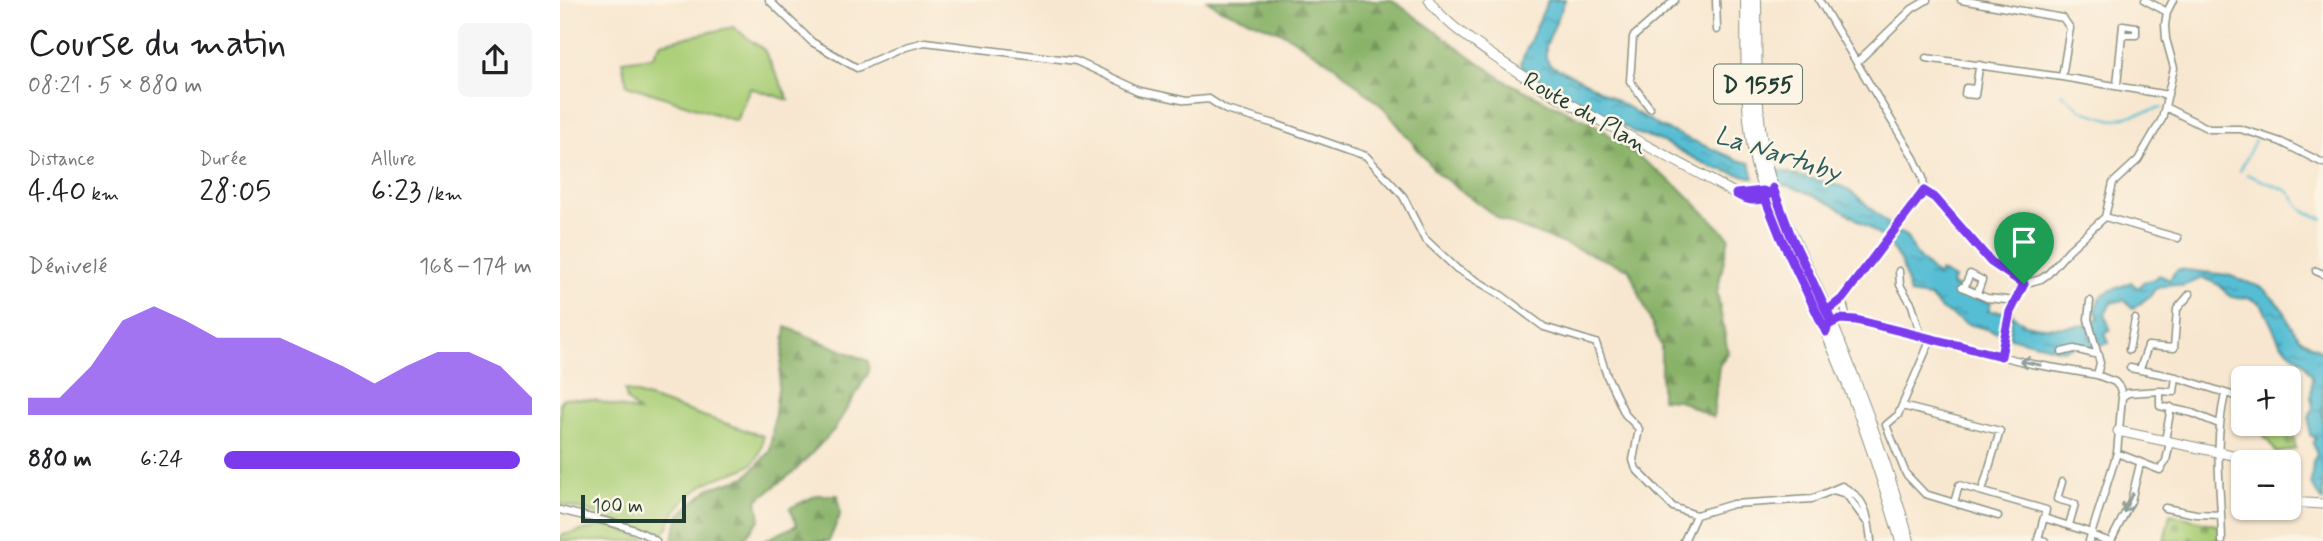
<!DOCTYPE html>
<html lang="fr">
<meta charset="utf-8">
<style>
:root{--surface:#fff;--page:#f6f6f6;--text:#202124;--muted:#757577;--accent:#7c3aed}
body{margin:0;font-family:Mynerve,sans-serif;background:var(--page);color:var(--text);height:100vh;display:flex;flex-direction:column;font-size:26px;white-space:nowrap}
*{box-sizing:border-box;margin:0}
p{font-size:23px;color:var(--muted)}
.icon{flex:none;width:38px;height:38px;fill:none;stroke:currentColor;stroke-width:2;stroke-linecap:round;stroke-linejoin:round}
.map{position:relative;flex:1;overflow:hidden}
.details{display:flex;flex-direction:column;background:var(--surface);width:560px}
.details>*{flex:none}
.buttons{position:absolute;left:1671px;top:366px;display:grid;gap:14px}
.buttons a{display:grid;place-items:center;width:70px;height:70px;border-radius:10px;background:var(--surface);box-shadow:0 2px 5px #0004;font-size:35px}
.scale{position:absolute;left:21px;bottom:18px;width:105px;box-sizing:border-box;padding-left:7px;border:4px solid #1f3d34;border-top:0;font-size:19px;line-height:24px;white-space:nowrap;color:#1f3d34;-webkit-text-stroke:5px #fcf5e5;paint-order:stroke}
.pin{position:absolute;display:grid;place-items:center;width:60px;height:60px;color:#fff;margin:-72px -30px;border-radius:50% 50% 50% 0;rotate:-45deg;box-shadow:0 0 7px #0007}
.pin .icon{rotate:45deg}
.round{display:grid;place-items:center;flex:none;width:74px;height:74px;border-radius:10px;background:var(--page)}
.summary{display:flex;align-items:center;justify-content:space-between;height:119px;padding:0 28px}
h1{font-size:38px;font-weight:600;line-height:52px}
.stats{display:grid;grid-template-columns:repeat(3,1fr);gap:10px;height:119px;padding:7px 28px}
.stats div{display:grid;align-content:center}
.stats b{font-size:30px;font-weight:600}
.stats small{font-size:19px;font-weight:400}
.stats p{font-size:19px}
.chart{height:196px;padding:14px 28px}
.chart p{display:flex;justify-content:space-between}
.chart svg{width:100%;height:126px;margin-top:7px;fill:var(--accent);opacity:.7}
ul{padding:0 28px;list-style:none;font-size:23px}
li{display:grid;grid-template-columns:112px 84px 1fr;align-items:center;height:52px}
li i{height:18px;border-radius:9px;background:var(--accent)}
main{display:flex;flex:1;min-height:0}
.map>svg:first-child{display:block}
</style>
<main>
<section class="details">
<div class="summary"><div><h1>Course du matin</h1><p>08:21 · 5 × 880 m</p></div><a class="round"><svg class="icon" aria-label="share" viewBox="0 0 24 24"><path d="M12 15V3M7 8l5-5 5 5M5 13v7h14v-7"/></svg></a></div>
<div class="stats">
<div><p>Distance</p><b>4.40<small> km</small></b></div>
<div><p>Durée</p><b>28:05</b></div>
<div><p>Allure</p><b>6:23<small> /km</small></b></div>
</div>
<div class="chart"><p><span>Dénivelé</span>168–174 m</p>
<svg viewBox="0 0 160 44" preserveAspectRatio="none"><path d="M0 44V38L10 38L20 27L30 11L40 6L50 11L60 17L70 17L80 17L90 22L100 27L110 33L120 27L130 22L140 22L150 27L160 38V44z"/></svg>
</div>
<ul>
<li><b>880 m</b>6:24<i style="width:96%"></i></li>
</ul>
</section>
<div class="map">
<svg width="1763" height="541" viewBox="0 0 1763 541">
<defs>
<pattern id="forest-firs" width="22" height="20" patternUnits="userSpaceOnUse" patternTransform="scale(1.75)"><rect width="22" height="20" fill="#88b268"/><path d="M5 1l3.5 6h-7zM16 11l3.5 6h-7z" fill="#6f9256"/></pattern>
<pattern id="cemetery-stones" width="16" height="16" patternUnits="userSpaceOnUse" patternTransform="scale(1.75)"><rect width="16" height="16" fill="#abcf78"/><path d="M2 7V4a2 2 0 0 1 4 0v3zM10 15v-3a2 2 0 0 1 4 0v3z" fill="#8ba963"/></pattern>
<pattern id="water-ripples" width="26" height="14" patternUnits="userSpaceOnUse" patternTransform="scale(1.75)"><rect width="26" height="14" fill="#56bed4"/><path d="M2 4q2-2 4 0t4 0M15 11q2-2 4 0t4 0" fill="none" stroke="#479cad"/></pattern>
</defs>
<rect width="100%" height="100%" fill="#fcf5e5"/>
<filter id="ink" filterUnits="userSpaceOnUse"><feTurbulence type="fractalNoise" baseFrequency=".0143" numOctaves="2"/><feDisplacementMap in="SourceGraphic" scale="14" xChannelSelector="R" yChannelSelector="G"/><feConvolveMatrix kernelMatrix="1 2 1 2 8 2 1 2 1" color-interpolation-filters="sRGB"/></filter>
<filter id="wash" filterUnits="userSpaceOnUse"><feTurbulence type="fractalNoise" baseFrequency=".00686" numOctaves="4" result="noise"/><feDisplacementMap in="SourceGraphic" scale="28" xChannelSelector="R" yChannelSelector="G"/><feGaussianBlur stdDeviation="1.57" result="paint"/><feColorMatrix in="noise" values="0 0 0 0 0 0 0 0 0 0 0 0 0 0 0 0 0 1.4 0 .05"/><feComposite in="paint" operator="in"/></filter>
<g filter="url(#wash)">
<rect width="100%" height="100%" fill="#f8e7d0"/>
<path fill="#abcf78" stroke="#658656" stroke-width="2" d="M173,27L204,50L229,100L190,88L176,121L67,85L62,61L92,57L101,43Z
M65,390L203,436C201,477 171,468 145,484C136,490 123,501 116,510C109,520 110,529 99,537L27,511L0,504V404L3,398L34,400L79,412L67,400Z
M43,526H51L92,541H0L2,535Z"/>
<path fill="url(#forest-firs)" stroke="#54784e" stroke-width="2" d="M647,0H832L945,81L1039,127L1121,189L1169,237L1157,292L1168,353L1159,366L1153,418L1119,400L1101,399V346L1069,269L941,220L877,173L825,109L775,66L725,34L659,8Z
M226,327L308,361L309,372L274,430L235,471L197,500L200,519L182,541H112L119,515L150,488L186,477L210,451Z
M257,495H278L280,515L269,541H204L237,525L230,508Z"/>
<path fill="url(#cemetery-stones)" stroke="#658656" stroke-width="2" d="M1729,392L1736,407L1733,432L1736,449L1716,453L1709,440L1704,438L1705,424H1729Z
M1610,514L1660,526V541H1604Z"/>
<path fill="url(#water-ripples)" stroke="#3a7e84" stroke-width="2" d="M988,0H1005L986,46V58L990,65L1025,82L1101,127L1178,160L1190,163L1194,178L1151,167L1099,140L1076,133L1029,106L1008,98L972,76L962,66L961,62Z
M1213,169L1283,187L1298,197L1332,227L1323,238C1290,213 1258,193 1217,183Z
M1338,232L1346,236L1357,256L1377,276L1380,271L1394,279L1391,285L1431,303L1428,311L1448,312L1443,334L1405,323L1381,309L1370,297L1350,294L1342,264L1329,243Z
M1619,269L1668,275L1703,288L1724,310L1729,323L1740,338L1763,352V501L1751,484L1753,461L1757,455L1753,443L1756,438L1750,435L1749,418L1753,407L1751,398L1752,376L1743,362L1720,343L1703,307C1692,296 1685,298 1671,297L1659,285L1643,278L1622,286L1612,284L1595,289L1591,295L1573,309L1564,300L1551,303L1545,314L1550,329L1545,334L1549,343L1538,345L1532,321L1539,318L1535,311C1541,287 1551,293 1571,282L1576,287H1580L1583,282L1594,279L1599,275L1610,280L1614,273Z
M1452,313C1463,333 1508,327 1527,325L1535,348L1517,346L1502,350L1449,337Z"/>
<g fill="none" stroke-linecap="round" stroke-linejoin="round">
<path stroke="#56bed4" stroke-width="2" d="M1501,93L1523,111L1553,120L1601,108
M1680,171L1695,140
M1686,174L1728,191L1744,211L1763,219"/>
</g>
</g>
<g filter="url(#ink)">
<g fill="none" stroke-linecap="round" stroke-linejoin="round">
<defs>
<path id="street" d="M209,0L252,42L297,68L345,47L365,42L516,61L581,91L626,101L649,99L666,110L715,124L806,156L843,196L864,238L897,269L941,295L984,327L1036,343L1047,376L1065,414L1079,429L1073,460L1076,469L1113,507L1136,515
M1156,0L1157,30
M1259,0L1354,158L1363,178L1364,191L1282,299L1267,311
M1401,0L1503,18L1510,28L1502,77L1608,95
M1585,0L1607,12
M1366,58L1502,77
M1297,62L1352,9L1367,0
M1557,85L1563,25L1576,27V35H1563
M1416,89L1406,88L1405,94L1415,95L1419,68L1420,65
M1605,107L1649,129H1680L1700,135L1721,142L1763,163
M1090,108L1070,81L1073,37L1115,0
M1364,191L1375,198L1431,262L1463,284
M1545,217L1618,238
M1339,271L1340,285L1352,305L1361,336
M1756,271L1763,274
M1463,284L1481,279L1488,274L1509,250L1545,217L1553,183L1578,160L1602,119L1614,68L1606,39L1605,25L1607,12L1613,0
M1402,287L1427,298L1456,301
M1404,288L1410,274L1422,280L1417,294
M1282,299L1287,319
M1530,301L1528,319L1540,363L1537,375
M1269,324L1280,319L1296,320L1472,364L1537,375L1555,382L1560,388L1562,397L1557,453L1529,541
M1371,339L1338,415L1326,425L1346,474L1365,494L1438,516
M1569,350L1575,319
M1502,352L1514,349L1539,355
M1441,356L1450,312L1463,284
M1570,368L1616,377L1684,399
M1580,369L1588,346L1614,348L1617,309L1630,294
M1600,391L1614,392L1616,377
M1562,397L1568,393L1600,391V406L1632,413L1659,424
M1342,406L1440,431L1422,491
M1605,441L1611,407
M1557,453L1600,470L1606,461L1610,442
M1502,482L1497,499L1515,504L1509,525
M1273,490L1286,494L1306,521
M1394,503L1399,485L1486,510L1478,539L1485,541
M1605,508L1636,514L1661,515
M0,510C27,518 73,524 96,541
M1484,518L1532,533
M1531,535L1548,541
M1124,541L1136,515L1173,504L1252,499L1282,486C1307,499 1308,515 1311,541
M1551,541L1571,501L1580,464
M1662,541C1661,487 1653,448 1665,394"/>
<path id="secondary" d="M869,0C881,20 910,39 929,53C1009,109 1098,149 1183,198C1193,202 1203,202 1210,193
M1178,194L1203,191L1208,192
M1558,431L1677,456L1691,462
M1729,502L1763,504"/>
<path id="primary" d="M1186,0C1187,54 1184,111 1196,164C1209,217 1235,263 1257,312C1292,388 1317,460 1341,541
M1196,0C1197,54 1194,111 1206,164C1219,217 1247,262 1267,311C1299,387 1326,462 1349,541"/>
</defs>
<use href="#street" stroke="#8c9282" stroke-width="9"/>
<use href="#secondary" stroke="#8c9282" stroke-width="11"/>
<use href="#primary" stroke="#8c9282" stroke-width="12"/>
<use href="#street" stroke="#fff" stroke-width="6"/>
<use href="#secondary" stroke="#fff" stroke-width="9"/>
<use href="#primary" stroke="#fff" stroke-width="10"/>
</g>
<defs><path id="oneway-shaft" d="M-6 0H5M1.5-3L5.5 0L1.5 3" fill="none" stroke-width="1.6" stroke-linecap="round" stroke-linejoin="round" transform="scale(1.75)"/></defs>
<g stroke="#8f9e9a">
<use href="#oneway-shaft" transform="translate(1470 363) rotate(-168)"/>
<use href="#oneway-shaft" transform="translate(1568 503) rotate(115)"/>
</g>
</g>
<g fill="none" stroke-linecap="round" stroke-linejoin="round" filter="url(#ink)">
<defs>
<path id="route" d="M1464,284L1450,312L1441,356L1296,320L1280,319L1272,323L1231,236L1213,188L1210,194L1203,191L1176,194C1186,200 1194,202 1205,198L1221,238L1266,332L1268,325L1272,323L1267,311L1282,299L1364,191L1375,198L1431,262L1464,284"/>
</defs>
<use href="#route" stroke="#fff" stroke-width="14"/>
<use href="#route" stroke="#7c3aed" stroke-width="9"/>
</g>
<g text-anchor="middle" stroke-width="5" stroke-linejoin="round" paint-order="stroke">
<rect fill="#fcf5e5" stroke="#617469" stroke-width="2" x="1154" y="64.5" width="88" height="39" rx="5"/>
<g font-size="23" font-weight="bold" fill="#1f3d34">
<text x="1198" y="92">D 1555</text>
</g>
<g font-size="24" fill="#1f3d34" stroke="#fcf5e5">
<text transform="translate(1026 112) rotate(30)" y="8">Route du Plan</text>
</g>
<g font-size="26" font-style="italic" fill="#2d5d5c" stroke="#fcf5e5">
<text transform="translate(1218 153) rotate(18)" y="9">La Nartuby</text>
</g>
</g>
</svg>
<div class="buttons">
<a>+</a>
<a>−</a>
</div>
<div class="scale">100 m</div>
<div class="pin" style="left:1464px;top:284px;background:#1e9e55"><svg class="icon" aria-label="arrive" viewBox="0 0 24 24"><path d="M6 21V4h12l-3 4 3 4H6"/></svg></div>
</div>
</main>
